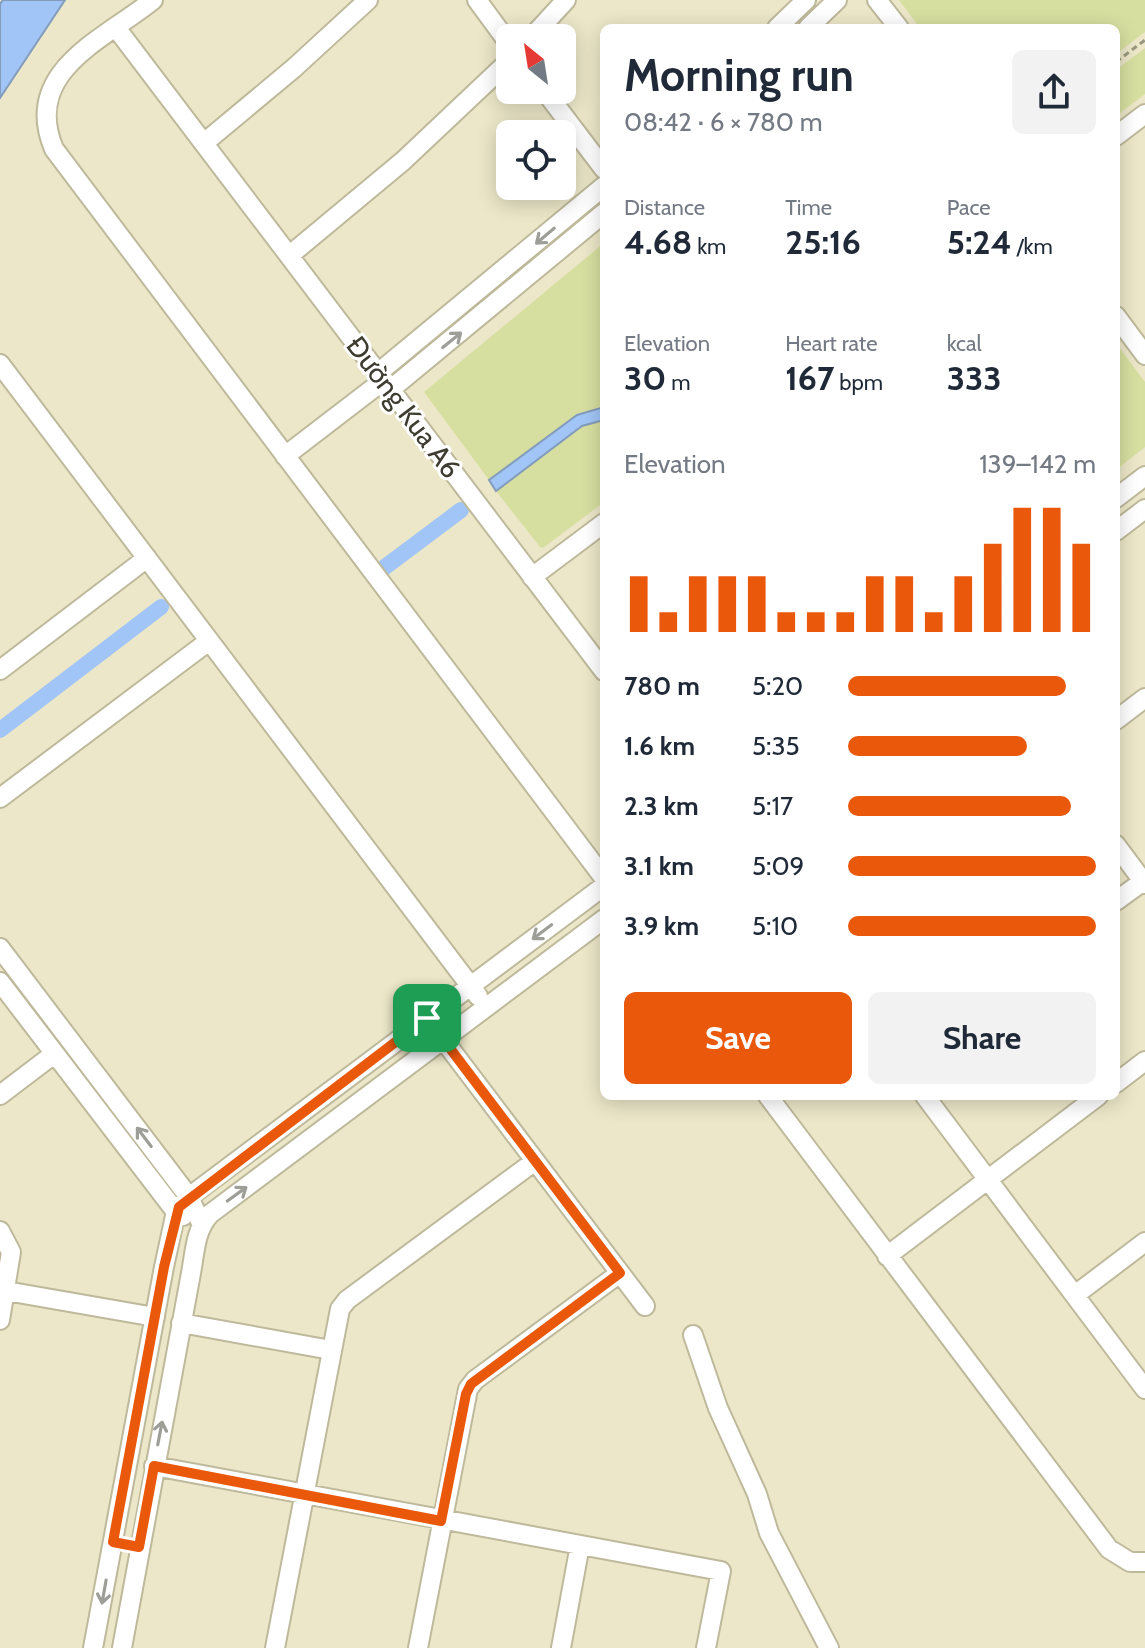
<!DOCTYPE html>
<meta charset="utf-8">
<style>
:root{--surface:#fff;--page:#f2f2f3;--text:#1f2937;--muted:#747a83;--accent:#ea580c}
body{margin:0;font-family:Cabin,sans-serif;background:var(--page);color:var(--text);height:100vh;display:flex;flex-direction:column;font-size:30px;white-space:nowrap}
*{box-sizing:border-box;margin:0}
p{font-size:26px;color:var(--muted)}
.icon{flex:none;width:44px;height:44px;fill:none;stroke:currentColor;stroke-width:2;stroke-linecap:round;stroke-linejoin:round}
.map{position:relative;flex:1;overflow:hidden}
.panel{position:absolute;left:600px;top:24px;width:520px;height:1076px;display:flex;flex-direction:column;background:var(--surface);border-radius:12px;box-shadow:0 4px 20px #0003}
.panel>*{flex:none}
.needle{width:52px;rotate:330deg}
.fabs{position:absolute;left:496px;top:24px;display:grid;gap:16px}
.fabs a{display:grid;place-items:center;width:80px;height:80px;border-radius:12px;background:var(--surface);box-shadow:0 4px 20px #0003;font-size:40px}
.pin{position:absolute;display:grid;place-items:center;width:68px;height:68px;color:#fff;margin:-34px;border-radius:16px;box-shadow:0 4px 12px #0006}
.round{display:grid;place-items:center;flex:none;width:84px;height:84px;border-radius:12px;background:var(--page)}
.summary{display:flex;align-items:center;justify-content:space-between;height:136px;padding:0 24px}
h1{font-size:44px;font-weight:700;line-height:60px}
.figures{display:grid;grid-template-columns:repeat(3,1fr);gap:12px;height:136px;padding:8px 24px}
.figures div{display:grid;align-content:center}
.figures b{font-size:34px;font-weight:700}
.figures small{font-size:22px;font-weight:400}
.figures p{font-size:22px}
.chart{height:224px;padding:16px 24px}
.chart p{display:flex;justify-content:space-between}
.chart svg{width:100%;height:144px;margin-top:8px;stroke:var(--accent);stroke-width:6}
.primary-button{display:flex;gap:16px;margin-top:auto;padding:16px 24px}
.primary-button a{flex:1;height:92px;border-radius:12px;background:var(--accent);color:#fff;font-size:32px;font-weight:700;line-height:92px;text-align:center}
.primary-button a+a{background:var(--page);color:var(--text)}
ul{padding:0 24px;list-style:none;font-size:26px}
li{display:grid;grid-template-columns:128px 96px 1fr;align-items:center;height:60px}
li i{height:20px;border-radius:10px;background:var(--accent)}
.map>svg:first-child{display:block}
</style>
<div class="map">
<svg width="1145" height="1648" viewBox="0 0 1145 1648">
<rect width="100%" height="100%" fill="#ece7c8"/>
<path fill="#d7dfa0" d="M899,0H1145V32L1116,54V28H920Z
M1145,48V94L1116,116V70Z
M604,243V407L576,415L489,480L424,392Z
M1116,343L1145,382V447L1116,470Z
M604,420V502L543,548L540,547L496,491L582,426Z"/>
<path fill="#a1c5f6" stroke="#839cbb" stroke-width="2" d="M3,0H65L0,98V4Z
M604,407V420L582,426L496,491L489,480L577,415Z"/>
<g fill="none" stroke-linecap="round" stroke-linejoin="round">
<path stroke="#a1c5f6" stroke-width="16" d="M385,567L461,510
M0,730L161,607"/>
<defs>
<path id="minor" d="M153,0C105,39 21,71 54,149L604,878
M477,0L510,45
M877,0L899,28
M777,28L806,0
M808,28L837,0
M117,29L604,671
M531,38L566,0
M544,90L604,169
M1116,136L1145,114
M204,143L294,68L368,0
M290,255L403,161L510,60
M1116,316L1145,355
M0,364L478,996
M378,373L604,186
M391,389L604,213
M285,456L384,380
M1116,498L1145,476
M1116,531L1145,509
M532,577L604,523
M0,670L147,558
M1116,720L1145,698
M0,798L209,641
M1116,845L1145,884
M1116,901L1145,880
M0,948L189,1197L202,1225
M0,982L176,1212L183,1216
M436,1030L645,1306
M1116,1083L1145,1061
M0,1095L54,1054
M768,1096L1109,1549L1130,1562H1145
M925,1096L1145,1389
M0,1231L11,1252L0,1320
M887,1256L1098,1096
M6,1291L155,1317
M1075,1295L1145,1242
M181,1323L331,1350
M693,1335L718,1408L757,1494L769,1533L829,1648
M154,1466L721,1571L706,1648
M93,1648L164,1267L175,1216L179,1207L189,1197L604,886
M122,1648L191,1273C195,1252 195,1230 210,1214L604,919
M275,1648L340,1309L347,1300L535,1161
M418,1648L468,1389L475,1380L620,1273
M561,1648L580,1545"/>
</defs>
<use href="#minor" stroke="#beb99b" stroke-width="22"/>
<path stroke="#999680" stroke-width="3" stroke-dasharray="6 4" stroke-linecap="butt" d="M1116,62L1145,40"/>
<use href="#minor" stroke="#fff" stroke-width="18"/>
</g>
<defs><path id="oneway-shaft" d="M-6 0H5M1.5-3L5.5 0L1.5 3" fill="none" stroke-width="1.6" stroke-linecap="round" stroke-linejoin="round" transform="scale(2)"/></defs>
<g stroke="#9e9e98">
<use href="#oneway-shaft" transform="translate(545 236) rotate(140)"/>
<use href="#oneway-shaft" transform="translate(452 340) rotate(-39)"/>
<use href="#oneway-shaft" transform="translate(542 932) rotate(143)"/>
<use href="#oneway-shaft" transform="translate(144 1137) rotate(-127)"/>
<use href="#oneway-shaft" transform="translate(237 1194) rotate(-36)"/>
<use href="#oneway-shaft" transform="translate(160 1433) rotate(-79)"/>
<use href="#oneway-shaft" transform="translate(104 1592) rotate(100)"/>
</g>
<g fill="none" stroke-linecap="round" stroke-linejoin="round">
<defs>
<path id="route" d="M427,1018L620,1273L471,1384L466,1394L441,1521L154,1466L139,1547L113,1542L164,1267L179,1207Z"/>
</defs>
<use href="#route" stroke="#fff" stroke-width="16"/>
<use href="#route" stroke="#ea580c" stroke-width="10"/>
</g>
<g text-anchor="middle" stroke-width="6" stroke-linejoin="round" paint-order="stroke">
<g font-size="28" fill="#3e3c30" stroke="#fff">
<text transform="translate(404 407) rotate(53)" y="10">Đường Kua A6</text>
</g>
</g>
</svg>
<div class="fabs">
<a><svg class="needle" viewBox="-14 -14 28 28"><path d="M0-13l5 13h-10z" fill="#e53935"/><path d="M0 13l5-13h-10z" fill="#747a83"/></svg></a>
<a><svg class="icon" aria-label="locate" viewBox="0 0 24 24"><circle cx="12" cy="12" r="6"/><path d="M12 2v4M12 18v4M2 12h4M18 12h4"/></svg></a>
</div>
<div class="pin" style="left:427px;top:1018px;background:#1e9e55"><svg class="icon" aria-label="arrive" viewBox="0 0 24 24"><path d="M6 21V4h12l-3 4 3 4H6"/></svg></div>
<section class="panel">
<div class="summary"><div><h1>Morning run</h1><p>08:42 · 6 × 780 m</p></div><a class="round"><svg class="icon" aria-label="share" viewBox="0 0 24 24"><path d="M12 15V3M7 8l5-5 5 5M5 13v7h14v-7"/></svg></a></div>
<div class="figures">
<div><p>Distance</p><b>4.68<small> km</small></b></div>
<div><p>Time</p><b>25:16</b></div>
<div><p>Pace</p><b>5:24<small> /km</small></b></div>
</div>
<div class="figures">
<div><p>Elevation</p><b>30<small> m</small></b></div>
<div><p>Heart rate</p><b>167<small> bpm</small></b></div>
<div><p>kcal</p><b>333</b></div>
</div>
<div class="chart"><p><span>Elevation</span>139–142 m</p>
<svg viewBox="0 0 160 44" preserveAspectRatio="none"><path d="M5 44V27M15 44V38M25 44V27M35 44V27M45 44V27M55 44V38M65 44V38M75 44V38M85 44V27M95 44V27M105 44V38M115 44V27M125 44V17M135 44V6M145 44V6M155 44V17"/></svg>
</div>
<ul>
<li><b>780 m</b>5:20<i style="width:88%"></i></li>
<li><b>1.6 km</b>5:35<i style="width:72%"></i></li>
<li><b>2.3 km</b>5:17<i style="width:90%"></i></li>
<li><b>3.1 km</b>5:09<i style="width:100%"></i></li>
<li><b>3.9 km</b>5:10<i style="width:100%"></i></li>
</ul>
<div class="primary-button"><a>Save</a><a>Share</a></div>
</section>
</div>
